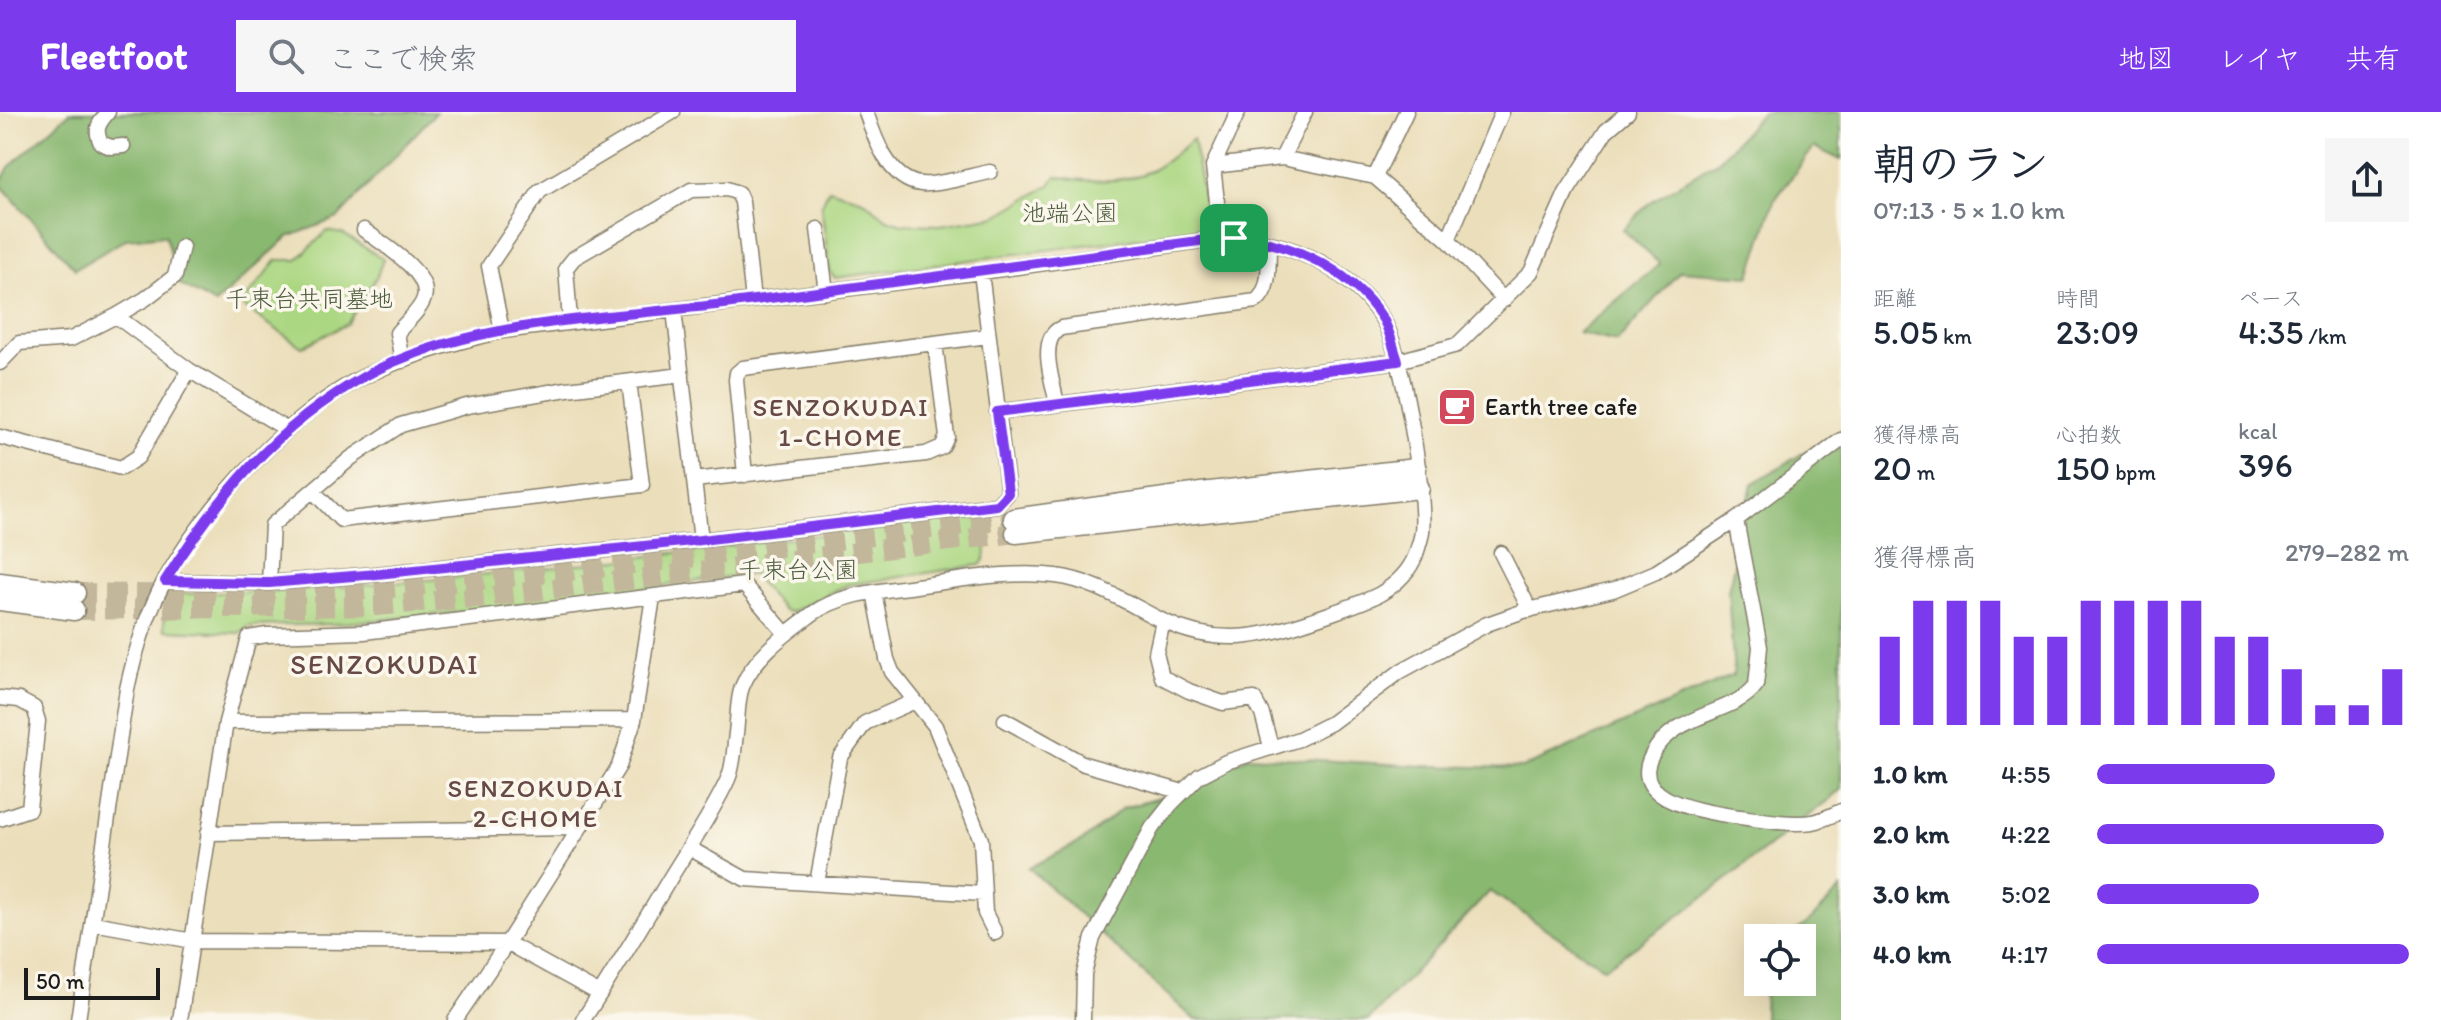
<!DOCTYPE html>
<html lang="ja">
<meta charset="utf-8">
<style>
:root{--surface:#fff;--page:#f6f6f7;--text:#1f2937;--muted:#747a83;--accent:#7c3aed}
body{margin:0;font-family:Itim,"Klee One",sans-serif;background:var(--page);color:var(--text);height:100vh;display:flex;flex-direction:column;font-size:30px;white-space:nowrap}
*{box-sizing:border-box;margin:0}
p{font-size:26px;color:var(--muted)}
.icon{flex:none;width:44px;height:44px;fill:none;stroke:currentColor;stroke-width:2;stroke-linecap:round;stroke-linejoin:round}
.map{position:relative;flex:1;overflow:hidden}
.sheet{display:flex;flex-direction:column;background:var(--surface);width:600px}
.sheet>*{flex:none}
.tools{position:absolute;left:1744px;top:812px;display:grid;gap:16px}
.tools a{display:grid;place-items:center;width:72px;height:72px;border-radius:0px;background:var(--surface);box-shadow:0 8px 32px #0002;font-size:40px}
.scale{position:absolute;left:24px;bottom:20px;width:136px;box-sizing:border-box;padding-left:8px;border:4px solid #1c1c1c;border-top:0;font-size:22px;line-height:28px;white-space:nowrap;color:#1c1c1c;-webkit-text-stroke:6px #fbf7ec;paint-order:stroke}
.pin{position:absolute;display:grid;place-items:center;width:68px;height:68px;color:#fff;margin:-34px;border-radius:16px;box-shadow:0 4px 12px #0006}
.round{display:grid;place-items:center;flex:none;width:84px;height:84px;border-radius:0px;background:var(--page)}
.head{display:flex;align-items:center;justify-content:space-between;height:136px;padding:0 32px}
h1{font-size:44px;font-weight:600;line-height:60px}
.figures{display:grid;grid-template-columns:repeat(3,1fr);gap:12px;height:136px;padding:8px 32px}
.figures div{display:grid;align-content:center}
.figures b{font-size:34px;font-weight:600}
.figures small{font-size:22px;font-weight:400}
.figures p{font-size:22px}
.chart{height:224px;padding:16px 32px}
.chart p{display:flex;justify-content:space-between}
.chart svg{width:100%;height:144px;margin-top:8px;stroke:var(--accent);stroke-width:6}
ul{padding:0 32px;list-style:none;font-size:26px}
li{display:grid;grid-template-columns:128px 96px 1fr;align-items:center;height:60px}
li i{height:20px;border-radius:10px;background:var(--accent)}
header{display:flex;align-items:center;gap:48px;box-sizing:border-box;height:112px;padding:0 40px;background:var(--accent);color:#fff}
header strong{font-size:38px}
nav{display:flex;gap:44px;margin-inline-start:auto;font-size:28px}
.search{width:560px;height:72px;background:var(--page);display:flex;align-items:center;gap:20px;box-sizing:border-box;padding:0 28px;border-radius:0px;color:var(--muted);font-size:30px}
main{display:flex;flex:1;min-height:0}
.map>svg:first-child{display:block}
</style>
<header>
<strong>Fleetfoot</strong>
<div class="search"><svg class="icon" aria-label="search" viewBox="0 0 24 24"><circle cx="10" cy="10" r="6"/><path d="M15 15l6 6"/></svg>ここで検索</div>
<nav><a>地図</a><a>レイヤ</a><a>共有</a></nav>
</header>
<main>
<div class="map">
<svg width="1841" height="908" viewBox="0 0 1841 908">
<rect width="100%" height="100%" fill="#fbf7ec"/>
<filter id="ink" filterUnits="userSpaceOnUse"><feTurbulence type="fractalNoise" baseFrequency=".0125" numOctaves="2"/><feDisplacementMap in="SourceGraphic" scale="16" xChannelSelector="R" yChannelSelector="G"/><feConvolveMatrix kernelMatrix="1 2 1 2 8 2 1 2 1" color-interpolation-filters="sRGB"/></filter>
<filter id="wash" filterUnits="userSpaceOnUse"><feTurbulence type="fractalNoise" baseFrequency=".006" numOctaves="4" result="noise"/><feDisplacementMap in="SourceGraphic" scale="32" xChannelSelector="R" yChannelSelector="G"/><feGaussianBlur stdDeviation="1.8" result="paint"/><feColorMatrix in="noise" values="0 0 0 0 0 0 0 0 0 0 0 0 0 0 0 0 0 1.4 0 .05"/><feComposite in="paint" operator="in"/></filter>
<g filter="url(#wash)">
<rect width="100%" height="100%" fill="#ebdeba"/>
<path fill="#acd782" stroke="#647a4f" stroke-width="2" d="M1193,27L1208,113L1205,117L835,166L830,160L821,94L829,77L863,88L887,107L902,112L940,113L997,104L1050,73L1056,64C1084,70 1126,72 1152,58C1168,50 1179,38 1193,27Z
M327,119L343,122L383,147L377,164L347,212L302,235L241,193L277,148H297Z
M974,404L980,408C983,422 992,442 980,453L847,473L791,500L784,499L752,462L462,500L334,512L249,514L239,521L165,518L164,509L172,487L182,482C448,477 711,434 974,404Z"/>
<path fill="#89b870" stroke="#526a46" stroke-width="2" d="M70,0H436L338,106L288,125L215,192L180,172L165,123L126,127L75,157L0,72L9,55Z
M1763,0H1841V48L1814,35L1774,89L1750,164L1680,159L1617,230L1578,221L1660,152L1623,118L1649,91L1720,47Z
M1841,318V678L1690,796L1604,856L1490,779L1369,908H1195L1029,756L1084,728L1123,696L1166,684L1249,644L1424,654L1523,656L1734,563L1728,479L1752,372Z
M1841,777V908H1764L1765,870H1802V826H1785L1808,811Z"/>
</g>
<g filter="url(#ink)">
<g fill="none" stroke-linecap="round" stroke-linejoin="round">
<path stroke="#c2b79a" stroke-width="20" stroke-dasharray="20 10" stroke-linecap="butt" d="M75,481C168,482 261,486 353,479C574,462 794,433 1014,407
M74,498L376,494L486,485L1016,421"/>
<defs>
<path id="street" d="M108,0C99,11 94,17 101,31L111,35L123,34
M866,0C874,25 889,69 921,72C936,74 973,63 990,60
M1282,46L1305,0
M1213,54L1282,46L1375,65L1448,128L1504,188
M1375,65L1406,0
M818,117L826,180
M364,118C381,131 432,161 424,186C421,198 404,212 397,221L402,249
M1221,126L1213,54L1238,0
M1448,128L1502,0
M674,198L701,428
M116,204L145,187L175,164L182,135
M570,209L566,156L574,146L691,78L727,77L738,81L742,90L753,188
M502,219L489,154L540,79L673,0
M0,251L19,231L71,227L116,204L189,258L286,317
M1057,292C1053,270 1037,227 1061,216L1256,189C1272,177 1268,149 1269,131
M997,300L1398,249L1457,233L1531,160L1566,81L1606,19L1628,0
M0,325L121,356L138,345L189,258
M745,363L736,268L737,261L743,256L988,224
M694,368L926,342L942,335L947,325L935,231
M313,379L341,408L642,373L629,270
M1736,408L1760,535L1756,573C1735,603 1674,600 1652,643C1626,691 1711,701 1740,705C1762,708 1790,713 1813,710C1823,708 1832,703 1841,699
M1501,441L1530,498
M165,469L269,471L377,462L701,428L997,393L1008,381L981,160
M269,471L272,413L351,346L401,313L467,294L567,277L682,263
M874,480L887,547L892,560L935,614L981,728L985,801L995,821
M1163,509L1156,541L1162,565L1189,579L1223,591L1254,587L1262,602L1271,635
M0,586L19,588L34,596L38,609L29,697L0,707
M1005,608L1084,652L1183,680
M226,610L634,608
M208,721L579,716
M689,736L745,767L983,782
M817,771L840,646L865,611L915,589
M93,811L193,829L507,831L600,882
M78,908L127,577C135,540 147,501 165,468C207,393 291,299 369,262C412,242 456,230 502,219L981,160L1221,126C1282,125 1347,153 1382,206C1402,236 1426,382 1422,420C1421,427 1418,436 1416,442C1410,459 1395,473 1380,482C1364,490 1346,496 1329,502C1269,523 1225,538 1163,509C1128,492 1096,469 1056,464C1011,458 961,468 916,474C881,479 841,481 812,502C787,521 754,544 742,575C737,588 738,607 736,621C734,636 734,654 728,667C712,702 689,735 669,768C641,815 613,862 583,908
M180,908L226,610L249,526L267,523L364,520L744,473L786,522
M455,908L507,831L619,654L634,608L653,485
M1083,908L1084,862L1093,826L1152,716L1171,692L1199,664L1226,650L1299,627L1331,611L1401,559L1487,512L1524,499L1613,478L1656,460L1736,408L1841,328"/>
<path id="secondary" d="M1014,407L1201,381L1416,357
M1016,421L1419,376
M0,471L75,481
M0,488L74,498"/>
</defs>
<use href="#street" stroke="#847d6b" stroke-width="17"/>
<use href="#secondary" stroke="#847d6b" stroke-width="23"/>
<use href="#street" stroke="#fff" stroke-width="14"/>
<use href="#secondary" stroke="#fff" stroke-width="20"/>
</g>
</g>
<g fill="none" stroke-linecap="round" stroke-linejoin="round" filter="url(#ink)">
<defs>
<path id="route" d="M1221,126C1281,125 1349,154 1383,207C1390,219 1393,235 1398,249L997,300L1008,381L997,393L701,428L377,462L269,471L165,469C218,385 276,314 365,264C466,208 610,206 724,192C890,171 1055,149 1221,126Z"/>
</defs>
<use href="#route" stroke="#fff" stroke-width="16"/>
<use href="#route" stroke="#7c3aed" stroke-width="10"/>
</g>
<defs>
<symbol id="cafe-square" viewBox="-11 -11 22 22"><rect x="-9" y="-9" width="18" height="18" rx="4" fill="#d1495b" stroke="#fbf7ec"/><path d="M-5.5-4.5H6V0H3Q3 3.5 0 3.5H-2.5Q-5.5 3.5-5.5 0ZM3-3.2v2h1.7v-2ZM-6 4.5H4V6H-6Z" fill="#fff"/></symbol>
</defs>
<g fill-rule="evenodd">
<use href="#cafe-square" x="1435" y="273" width="44" height="44"/>
</g>
<g text-anchor="middle" stroke-width="7" stroke-linejoin="round" paint-order="stroke">
<g font-size="24" fill="#4e5d40" stroke="#fbf7ec">
<text x="1070" y="109">池端公園</text>
<text x="309" y="195">千束台共同墓地</text>
<text x="798" y="466">千束台公園</text>
</g>
<g font-size="24" fill="#1c1c1c" stroke="#fbf7ec" text-anchor="start">
<text x="1485" y="303">Earth tree cafe</text>
</g>
<g font-size="26" letter-spacing="2" fill="#674a46" stroke="#fbf7ec">
<text x="841" y="304">SENZOKUDAI<tspan x="841" dy="30">1-CHOME</tspan></text>
<text x="536" y="685">SENZOKUDAI<tspan x="536" dy="30">2-CHOME</tspan></text>
</g>
<g font-size="28" letter-spacing="2" fill="#674a46" stroke="#fbf7ec">
<text x="385" y="562">SENZOKUDAI</text>
</g>
</g>
</svg>
<div class="tools">
<a><svg class="icon" aria-label="locate" viewBox="0 0 24 24"><circle cx="12" cy="12" r="6"/><path d="M12 2v4M12 18v4M2 12h4M18 12h4"/></svg></a>
</div>
<div class="scale">50 m</div>
<div class="pin" style="left:1234px;top:126px;background:#1e9e55"><svg class="icon" aria-label="arrive" viewBox="0 0 24 24"><path d="M6 21V4h12l-3 4 3 4H6"/></svg></div>
</div>
<section class="sheet">
<div class="head"><div><h1>朝のラン</h1><p>07:13 · 5 × 1.0 km</p></div><a class="round"><svg class="icon" aria-label="share" viewBox="0 0 24 24"><path d="M12 15V3M7 8l5-5 5 5M5 13v7h14v-7"/></svg></a></div>
<div class="figures">
<div><p>距離</p><b>5.05<small> km</small></b></div>
<div><p>時間</p><b>23:09</b></div>
<div><p>ペース</p><b>4:35<small> /km</small></b></div>
</div>
<div class="figures">
<div><p>獲得標高</p><b>20<small> m</small></b></div>
<div><p>心拍数</p><b>150<small> bpm</small></b></div>
<div><p>kcal</p><b>396</b></div>
</div>
<div class="chart"><p><span>獲得標高</span>279–282 m</p>
<svg viewBox="0 0 160 44" preserveAspectRatio="none"><path d="M5 44V17M15 44V6M25 44V6M35 44V6M45 44V17M55 44V17M65 44V6M75 44V6M85 44V6M95 44V6M105 44V17M115 44V17M125 44V27M135 44V38M145 44V38M155 44V27"/></svg>
</div>
<ul>
<li><b>1.0 km</b>4:55<i style="width:57%"></i></li>
<li><b>2.0 km</b>4:22<i style="width:92%"></i></li>
<li><b>3.0 km</b>5:02<i style="width:52%"></i></li>
<li><b>4.0 km</b>4:17<i style="width:100%"></i></li>
</ul>
</section>
</main>
